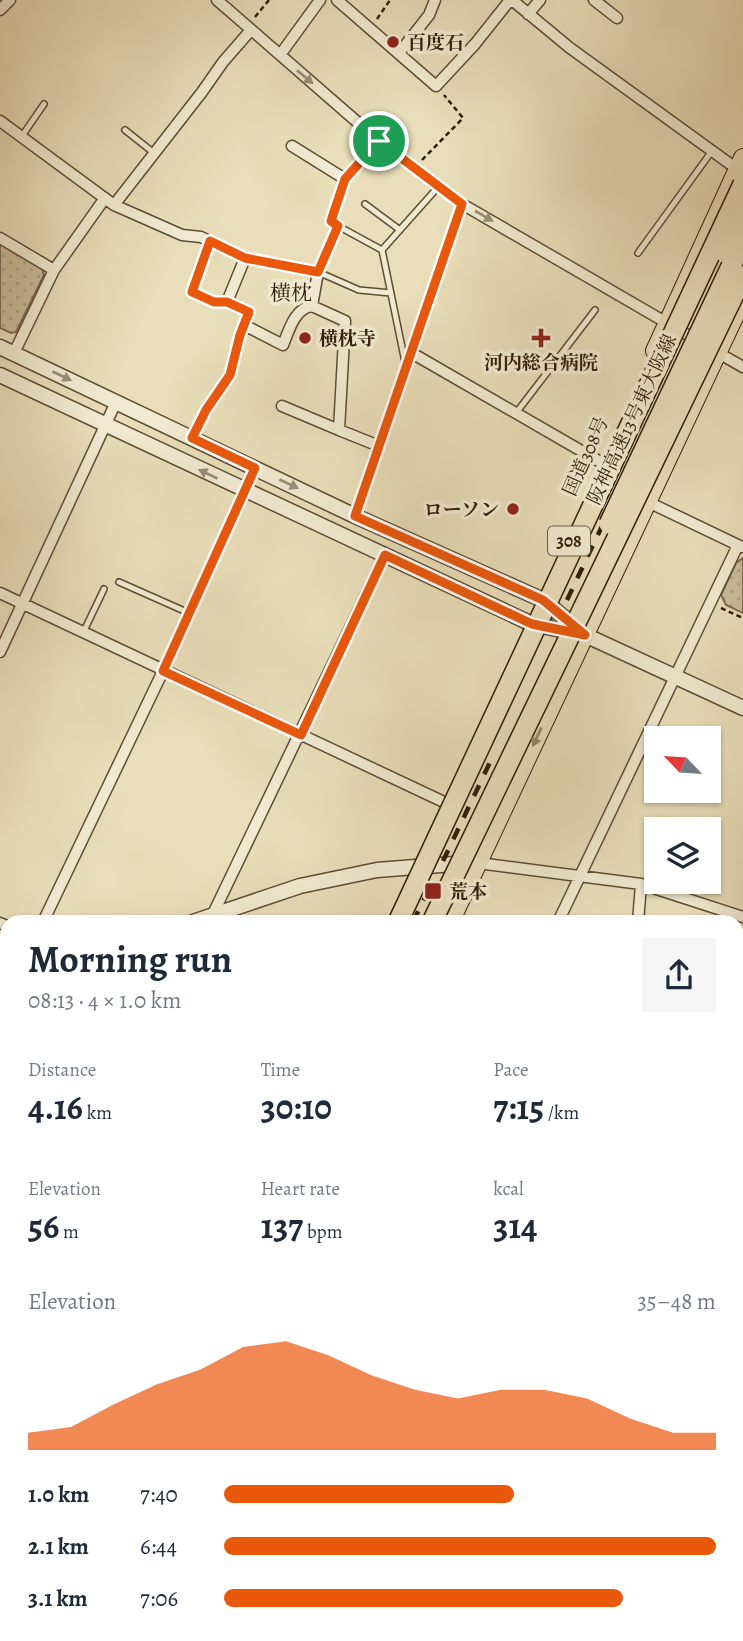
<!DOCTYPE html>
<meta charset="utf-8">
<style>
:root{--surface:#fff;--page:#f6f6f7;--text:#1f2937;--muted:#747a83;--accent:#ea580c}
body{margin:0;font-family:Alegreya,"Noto Serif JP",serif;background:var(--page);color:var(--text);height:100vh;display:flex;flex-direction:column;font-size:26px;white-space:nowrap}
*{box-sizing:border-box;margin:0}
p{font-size:23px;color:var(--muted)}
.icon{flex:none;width:38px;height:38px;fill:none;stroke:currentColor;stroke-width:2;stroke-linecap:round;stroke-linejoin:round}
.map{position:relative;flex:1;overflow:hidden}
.sheet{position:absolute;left:0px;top:915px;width:744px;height:726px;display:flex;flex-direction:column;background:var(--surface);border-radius:21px 21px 0 0;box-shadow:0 2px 5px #0004}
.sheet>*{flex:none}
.needle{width:46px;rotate:295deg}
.tools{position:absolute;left:644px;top:726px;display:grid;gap:14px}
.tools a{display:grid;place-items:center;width:77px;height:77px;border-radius:0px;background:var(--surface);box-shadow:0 2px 5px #0004;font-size:35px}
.pin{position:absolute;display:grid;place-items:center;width:60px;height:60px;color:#fff;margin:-30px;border:4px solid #fff;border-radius:50%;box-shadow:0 2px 7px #0007}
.round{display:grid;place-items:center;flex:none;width:74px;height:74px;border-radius:0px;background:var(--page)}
.summary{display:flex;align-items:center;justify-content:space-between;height:119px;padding:0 28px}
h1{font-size:38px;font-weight:700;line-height:52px}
.metrics{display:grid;grid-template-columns:repeat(3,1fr);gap:10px;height:119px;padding:7px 28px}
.metrics div{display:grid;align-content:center}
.metrics b{font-size:35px;font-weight:700}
.metrics small{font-size:19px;font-weight:400}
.metrics p{font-size:19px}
.chart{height:196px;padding:14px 28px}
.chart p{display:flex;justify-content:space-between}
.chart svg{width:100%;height:126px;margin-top:7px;fill:var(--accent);opacity:.7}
ul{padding:0 28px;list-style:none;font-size:23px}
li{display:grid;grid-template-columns:112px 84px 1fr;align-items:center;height:52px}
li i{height:18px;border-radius:9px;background:var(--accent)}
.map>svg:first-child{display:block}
</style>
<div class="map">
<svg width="743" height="1641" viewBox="0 0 743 1641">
<defs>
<pattern id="grass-dots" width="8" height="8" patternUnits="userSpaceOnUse" patternTransform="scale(1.75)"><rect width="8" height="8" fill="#cabd9b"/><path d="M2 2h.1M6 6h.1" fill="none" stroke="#aea284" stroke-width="1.8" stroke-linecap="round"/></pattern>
</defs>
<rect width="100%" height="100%" fill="#e9deb9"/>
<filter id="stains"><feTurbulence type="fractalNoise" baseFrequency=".00286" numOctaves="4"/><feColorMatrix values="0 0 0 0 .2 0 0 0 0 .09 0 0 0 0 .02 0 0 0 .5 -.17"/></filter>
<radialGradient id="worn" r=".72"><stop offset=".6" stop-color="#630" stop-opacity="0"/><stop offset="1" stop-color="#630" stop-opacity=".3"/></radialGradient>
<path fill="url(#grass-dots)" stroke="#7e6c52" stroke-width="2" d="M0,242L42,268L44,275L16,332L11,333L0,328Z
M743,558V613L726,605L721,595L736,563Z"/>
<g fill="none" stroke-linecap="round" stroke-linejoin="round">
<defs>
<path id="service" d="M125,130L154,153
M22,136L44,104
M365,204L400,230
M338,226L382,250L405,362
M382,250L439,186
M638,253L712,151
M318,272L359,290L391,293
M516,413L595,310
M119,582L189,613
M83,633L104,589
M737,1084L743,1086
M737,1169L743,1171
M737,1248L743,1250"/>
<path id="minor" d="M217,0L379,141L462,204L698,341
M337,0L436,86L475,44L510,0
M512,0L570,48L737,169
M594,0L617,18
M0,10L10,0
M528,14L540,0
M399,53L429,15L435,0
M280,55L320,0
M0,121L114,205L182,235L201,237L245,258L318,272
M292,146L345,179
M114,205L202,92L223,62L250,31
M0,238L54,270
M244,325L283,345C289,330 295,308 312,306
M715,351L743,367
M410,352L604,464
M14,353L54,270L105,198
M282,406L339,430
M192,438L206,410L230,375L240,335L249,312L227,302L245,258
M379,446L339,430L345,321L312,306L318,272L338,226L331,221L345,179L379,141
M646,501L742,547
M355,516L462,204
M0,593L446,803
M0,652L116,402
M478,863L641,884L743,917
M212,916L385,555
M43,922L163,671L255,468
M558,922L738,545
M638,922L641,884
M0,923L7,926
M737,1021L743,1022
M0,1051L7,1055
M0,1094L7,1097
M737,1203L743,1178
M737,1424L743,1426
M298,1634L301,1641
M560,1641L563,1634"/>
<path id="tertiary" d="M0,347L355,516L543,600L585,635L743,708
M0,375L532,624L581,634
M193,922L300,886L377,870L466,863
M0,982L7,980
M0,1334L7,1337
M0,1357L7,1360
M176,1634L181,1641
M429,1634L431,1641
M715,1634L728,1641"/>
<path id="trunk" d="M655,351L743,158
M450,922L743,298
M21,1641L24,1634"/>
<path id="motorway" d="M33,1641L36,1634
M50,1641L53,1634
M69,1641L72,1634
M91,1641L94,1634
M106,1641L109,1634"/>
</defs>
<use href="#service" stroke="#5f4c35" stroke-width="8"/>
<use href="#minor" stroke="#5f4c35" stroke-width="13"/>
<use href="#tertiary" stroke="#5f4c35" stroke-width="17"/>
<use href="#trunk" stroke="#311b09" stroke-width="20"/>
<use href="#motorway" stroke="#311b09" stroke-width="22"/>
<path stroke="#311b09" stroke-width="2.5" stroke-dasharray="5 3.5" stroke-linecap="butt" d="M255,17L269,0
M377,19L390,0
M422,160L463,118L444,95
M206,251L192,292L217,302
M721,608L743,618"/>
<use href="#service" stroke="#f1ead2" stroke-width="5"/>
<use href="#minor" stroke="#f1ead2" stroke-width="10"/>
<use href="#tertiary" stroke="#f1ead2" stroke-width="14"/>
<use href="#trunk" stroke="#e9deb9" stroke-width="18"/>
<use href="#motorway" stroke="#e9deb9" stroke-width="19"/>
<path stroke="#311b09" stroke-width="4.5" stroke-dasharray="12 12" stroke-linecap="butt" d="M567,600L685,351
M443,861L493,756
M413,922L433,881"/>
<defs>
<path id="motorway-bridge" d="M725,253L743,216
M609,524L743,241
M398,922L743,184
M432,922L743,276"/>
</defs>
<use href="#motorway-bridge" stroke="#311b09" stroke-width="22" stroke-linecap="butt"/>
<use href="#motorway-bridge" stroke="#e9deb9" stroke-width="19"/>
</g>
<defs><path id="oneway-solid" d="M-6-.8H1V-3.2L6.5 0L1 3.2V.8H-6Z" transform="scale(1.75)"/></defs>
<g fill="#9b8d78">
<use href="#oneway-solid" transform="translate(305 77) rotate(40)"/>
<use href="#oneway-solid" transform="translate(484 216) rotate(30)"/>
<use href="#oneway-solid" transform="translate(62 376) rotate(26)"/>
<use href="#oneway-solid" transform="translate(208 474) rotate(-155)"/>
<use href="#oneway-solid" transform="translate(289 484) rotate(25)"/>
</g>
<use fill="#96866a" href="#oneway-solid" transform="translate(537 737) rotate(115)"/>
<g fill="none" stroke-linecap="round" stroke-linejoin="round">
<defs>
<path id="route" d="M379,141L462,204L355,516L543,600L585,635L532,624L385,555L301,735L163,671L255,468L192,438L206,410L230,375L240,335L249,312L227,302H214L192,292L210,241L245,258L318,272L338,226L331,221L345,179Z"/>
</defs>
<use href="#route" stroke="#fff" stroke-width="14"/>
<use href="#route" stroke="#ea580c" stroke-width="9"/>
</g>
<g fill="#8f2418" stroke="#f1ead2" stroke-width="2.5">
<circle cx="393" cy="42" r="7"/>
<circle cx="305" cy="338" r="7"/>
<path d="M537.5 327.5h7v7h7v7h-7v7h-7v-7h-7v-7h7z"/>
<circle cx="513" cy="509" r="7"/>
<rect x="424" y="882" width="18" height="18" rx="3.5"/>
</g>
<g text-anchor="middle" stroke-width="7" stroke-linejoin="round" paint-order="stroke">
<rect fill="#f1ead2" stroke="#6b5945" stroke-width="2" x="548" y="526.5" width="42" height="29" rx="5"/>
<g font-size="18" font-weight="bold" fill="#311b09">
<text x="569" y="547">308</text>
</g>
<g font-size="19" font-weight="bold" fill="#311b09" stroke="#f1ead2" text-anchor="start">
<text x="407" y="49">百度石</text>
<text x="319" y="345">横枕寺</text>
<text x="541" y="369" text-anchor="middle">河内総合病院</text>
<text x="499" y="516" text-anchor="end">ローソン</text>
<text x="449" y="898">荒本</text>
</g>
<g font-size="19" fill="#311b09" stroke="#f1ead2">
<text transform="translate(631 419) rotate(-65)" y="7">阪神高速13号東大阪線</text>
<text transform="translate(585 456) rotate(-66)" y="7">国道308号</text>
</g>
<g font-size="21" fill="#311b09" stroke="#f1ead2">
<text x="291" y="300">横枕</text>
</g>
</g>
<rect width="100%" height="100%" filter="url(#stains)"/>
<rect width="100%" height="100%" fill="url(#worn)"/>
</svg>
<div class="tools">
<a><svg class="needle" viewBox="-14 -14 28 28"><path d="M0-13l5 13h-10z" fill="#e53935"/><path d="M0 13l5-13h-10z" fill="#747a83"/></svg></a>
<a><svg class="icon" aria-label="layers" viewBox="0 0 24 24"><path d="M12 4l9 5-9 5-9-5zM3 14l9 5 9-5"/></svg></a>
</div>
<div class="pin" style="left:379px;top:141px;background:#1e9e55"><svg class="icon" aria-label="arrive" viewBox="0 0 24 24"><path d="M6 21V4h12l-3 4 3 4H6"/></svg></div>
<section class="sheet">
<div class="summary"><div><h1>Morning run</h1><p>08:13 · 4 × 1.0 km</p></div><a class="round"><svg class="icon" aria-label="share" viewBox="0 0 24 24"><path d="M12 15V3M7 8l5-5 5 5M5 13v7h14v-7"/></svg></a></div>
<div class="metrics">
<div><p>Distance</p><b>4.16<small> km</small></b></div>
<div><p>Time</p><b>30:10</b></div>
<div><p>Pace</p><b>7:15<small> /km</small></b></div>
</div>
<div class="metrics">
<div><p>Elevation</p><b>56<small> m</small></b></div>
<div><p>Heart rate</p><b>137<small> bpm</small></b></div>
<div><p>kcal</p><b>314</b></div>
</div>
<div class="chart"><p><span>Elevation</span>35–48 m</p>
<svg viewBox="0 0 160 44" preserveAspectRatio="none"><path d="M0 44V38L10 36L20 28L30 21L40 16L50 8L60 6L70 11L80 18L90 23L100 26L110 23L120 23L130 26L140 33L150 38L160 38V44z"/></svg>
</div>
<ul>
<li><b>1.0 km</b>7:40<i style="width:59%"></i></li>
<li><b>2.1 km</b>6:44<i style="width:100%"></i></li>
<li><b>3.1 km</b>7:06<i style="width:81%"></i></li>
</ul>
</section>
</div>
